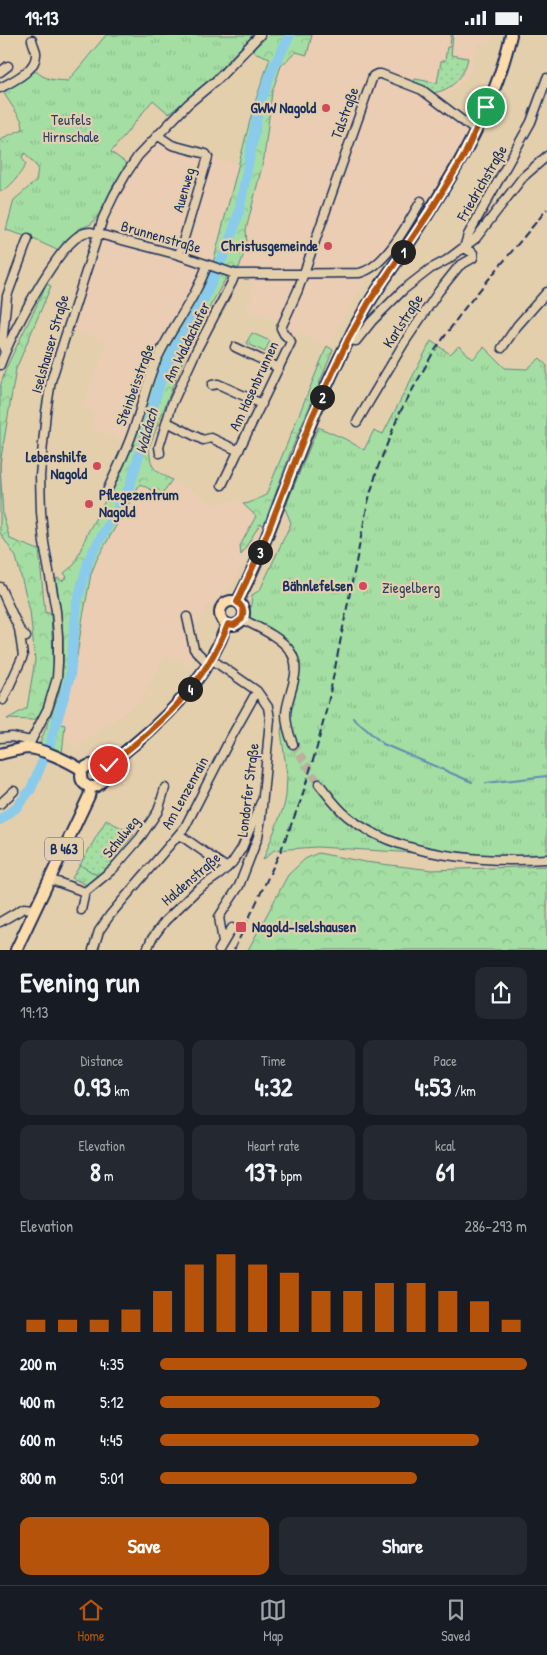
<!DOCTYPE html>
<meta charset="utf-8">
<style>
:root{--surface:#171b24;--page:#242831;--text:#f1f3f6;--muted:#9ea1a6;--line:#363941;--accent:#b45309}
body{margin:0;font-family:"Patrick Hand",sans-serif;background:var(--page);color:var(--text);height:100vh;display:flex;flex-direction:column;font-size:19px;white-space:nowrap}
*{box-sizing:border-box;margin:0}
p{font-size:16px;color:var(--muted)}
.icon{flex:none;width:28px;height:28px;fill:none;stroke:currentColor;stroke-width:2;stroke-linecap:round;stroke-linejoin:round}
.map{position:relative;height:915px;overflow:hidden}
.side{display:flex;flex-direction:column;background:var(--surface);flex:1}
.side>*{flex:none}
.pin{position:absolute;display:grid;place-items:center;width:42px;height:42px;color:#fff;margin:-21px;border:2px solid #fff;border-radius:50%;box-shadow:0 1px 5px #0007}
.km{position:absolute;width:25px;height:25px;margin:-12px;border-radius:50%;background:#222;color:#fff;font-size:14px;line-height:25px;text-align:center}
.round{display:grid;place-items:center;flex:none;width:52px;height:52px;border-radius:10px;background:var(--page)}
.headline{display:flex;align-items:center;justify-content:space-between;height:85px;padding:0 20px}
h1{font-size:28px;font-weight:800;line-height:38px}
.figures{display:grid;grid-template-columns:repeat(3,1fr);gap:8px;height:85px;padding:5px 20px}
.figures div{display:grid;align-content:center;border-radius:10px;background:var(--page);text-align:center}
.figures b{font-size:25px;font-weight:800}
.figures small{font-size:14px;font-weight:400}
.figures p{font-size:14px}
.chart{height:140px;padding:10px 20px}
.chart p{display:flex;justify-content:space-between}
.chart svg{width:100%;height:90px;margin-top:5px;stroke:var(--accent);stroke-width:6}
.button{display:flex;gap:10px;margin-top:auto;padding:10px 20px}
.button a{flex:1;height:58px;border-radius:10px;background:var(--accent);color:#fff;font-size:20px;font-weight:800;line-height:58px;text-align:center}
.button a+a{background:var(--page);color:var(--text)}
ul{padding:0 20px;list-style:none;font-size:16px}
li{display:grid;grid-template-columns:80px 60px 1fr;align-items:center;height:38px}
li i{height:12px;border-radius:6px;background:var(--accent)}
.status{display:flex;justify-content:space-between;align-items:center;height:35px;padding:0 25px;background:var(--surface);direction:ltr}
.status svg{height:14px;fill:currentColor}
.tabs{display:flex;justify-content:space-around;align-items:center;height:70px;border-top:1px solid var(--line);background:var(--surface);font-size:14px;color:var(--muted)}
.tabs a{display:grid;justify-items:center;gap:2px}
.tabs .active{color:var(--accent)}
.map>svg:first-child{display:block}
</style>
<div class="status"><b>19:13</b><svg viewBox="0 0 49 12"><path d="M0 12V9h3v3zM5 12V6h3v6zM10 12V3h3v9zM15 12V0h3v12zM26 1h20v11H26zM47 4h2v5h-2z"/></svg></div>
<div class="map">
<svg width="547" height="915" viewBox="0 0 547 915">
<defs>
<pattern id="grass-dots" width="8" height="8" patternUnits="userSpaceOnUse" patternTransform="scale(1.25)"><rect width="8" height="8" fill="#a5dea2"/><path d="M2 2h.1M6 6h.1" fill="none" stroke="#8dbf8e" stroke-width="1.8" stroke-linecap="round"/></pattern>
<pattern id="forest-crowns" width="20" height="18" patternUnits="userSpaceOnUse" patternTransform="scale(1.25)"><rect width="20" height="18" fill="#a5dea2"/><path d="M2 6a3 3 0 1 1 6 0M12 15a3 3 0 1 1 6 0" fill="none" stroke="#8dbf8e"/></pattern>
<pattern id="park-tufts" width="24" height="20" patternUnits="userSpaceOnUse" patternTransform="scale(1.25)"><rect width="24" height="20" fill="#a5dea2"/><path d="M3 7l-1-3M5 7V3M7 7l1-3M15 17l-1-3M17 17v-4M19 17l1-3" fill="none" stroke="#8dbf8e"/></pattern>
</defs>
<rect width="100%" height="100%" fill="#e4cfad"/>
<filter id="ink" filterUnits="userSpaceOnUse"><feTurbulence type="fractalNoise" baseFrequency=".02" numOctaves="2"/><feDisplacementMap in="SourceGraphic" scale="10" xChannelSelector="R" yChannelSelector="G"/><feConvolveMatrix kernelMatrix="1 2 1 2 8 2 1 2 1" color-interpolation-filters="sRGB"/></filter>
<g filter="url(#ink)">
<path fill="#eacdb3" d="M312,0H493L491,6L479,8L470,38L458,52L433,69L458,88L467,97L455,123L401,204L374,236L348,273L330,311L246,273L252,256L250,235L239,233L247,209L246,195L264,123L272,57L281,31L296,17L307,19Z
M155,109H160L200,121L240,129L213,228L206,225L186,269L162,304L154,324L126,406L92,394L95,377L81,372L99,329L106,307L70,294L99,209L118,161L130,139L144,118Z
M172,445L215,469L232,466L243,469L264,490L231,552L206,573L189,602V611L194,621L189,630L167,619L138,669L76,712L63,705L60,689L77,621L82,587L91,539L97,524L140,449L161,460Z"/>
<path fill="url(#grass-dots)" stroke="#608680" d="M451,0H453L451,20L468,23C464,42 452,55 433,58L414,47L415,44L437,48L441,26H445L447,12H450Z
M106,785L134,799L110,829L113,834L100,842L80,830Z"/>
<path fill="url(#forest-crowns)" stroke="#608680" d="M269,0H312L307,20L296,17L281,31L272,57L264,123L246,195L247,209L239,233H230L226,243L191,305L149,412C151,435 153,434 172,445L161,460L140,449L97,524L91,539L82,587L77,621L60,689L65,690L62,719L39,711C46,690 60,664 62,641C66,610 61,576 56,544L59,543L62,546L67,542L64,538L74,530L88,497L116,446L134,407L149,356L159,328L171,303L199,259L211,236L254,70L270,23L251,16Z
M47,249L51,251L16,334L0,429L3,481L10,504L39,515L45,577L51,579L54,641L40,682L33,685L7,684L27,673L35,625L30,576L16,522L0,498V352L6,333Z
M327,311L333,315L291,416L264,490L260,489L241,520L240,511L256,481L243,469L249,468L266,460Z
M318,818L365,827L432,835L547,831V915H248L288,840L305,824Z"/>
<path fill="url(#park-tufts)" stroke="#608680" d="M106,0H253L209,45L169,79L153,65L111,117L129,130L115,147L98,181L91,189L77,195L59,216L31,203L6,195L14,165L36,146L38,133L25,118L22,122L26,130C19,139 11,154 0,156V104L23,94L22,86L3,57L36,36C45,45 55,45 68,46Z
M252,298L270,306L265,317L246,308Z
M431,306L450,319L459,311L473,324L484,312L505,333L527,334L540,323L547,331V820L498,823L317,812L274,815L263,825L284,771L286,761L287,740L281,696L295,640L291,616L249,587L252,560L260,555L291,488L285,473L318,392L345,404L364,415L374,395L383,399Z
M80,830L100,842L87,850L72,843Z"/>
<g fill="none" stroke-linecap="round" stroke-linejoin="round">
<path stroke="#5e8db3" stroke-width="2" d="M353,683L383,709L472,747
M486,748L547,741"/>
<path stroke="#8acbeb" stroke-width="10" d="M0,785L17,772L31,754L50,709L70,641L77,568L89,524L130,451L163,337L178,307L205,262L229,209L239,177L259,72L272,35L290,0"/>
<path stroke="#bcaf9d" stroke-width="8" stroke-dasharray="8 4" stroke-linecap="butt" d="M293,709L319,749"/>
<defs>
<path id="minor" d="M0,37L8,31
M0,53C13,46 38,35 36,17C35,13 33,9 32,5
M157,100L172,110L206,119L208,122L179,220
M464,213L468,200L531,87L547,43
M348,305L356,306L372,286L403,255L430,234L447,225L476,203L523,142L547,121
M235,312L279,333
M502,313L517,291L547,257
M5,317L2,309L7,261L28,204
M0,330C11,300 54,216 80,200C83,198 87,197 91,197L179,220L235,239L359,238C385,233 408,188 421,166
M212,350L218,349L262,369
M167,387L203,405L211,403L239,416
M357,387L404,308L439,256L459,231L473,223V218L464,213
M160,418L159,412L172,369L197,314L232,247L235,239
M222,450L291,307L290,305L284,299L281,293L298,255L373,41L377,39H381L422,55L476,96
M107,456C116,436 126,417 133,396C142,373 146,347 157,324C172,291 195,265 207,230
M0,552L19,594L26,602
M187,582L194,614L208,628
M242,584C257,592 281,602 290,616C304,635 287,659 286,679C286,690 289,699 293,709
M211,624L257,656L268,672L270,684L261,783L258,802L239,851L219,882L223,907
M3,665L23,621L19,594
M0,703L12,702L31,706
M29,713L31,706L48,673L57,643L58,627V601L56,576L44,508L41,477L40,441L46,377L51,346L98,199L103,183L114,160L126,139L138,121L188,69L218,44L260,0
M319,749C328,760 336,772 347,781C396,822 485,828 547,824
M0,769L14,756
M180,800L227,833
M49,844L85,857L113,834L140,803L158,776L165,753
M81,875L85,857
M0,887L24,873L34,874
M93,915L99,896L110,880L185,792L229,706L257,656
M147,915L151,905L165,886L197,855L220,839L232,828L242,813L261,767
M219,915L232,893"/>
<path id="major" d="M220 578a12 12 0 1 1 24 0a12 12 0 1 1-24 0Z
M237,567C256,532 269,496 283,459C303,407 323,355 348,306C363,274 384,245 404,216C448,149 493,79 511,0
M0,719C9,717 18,714 27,713C41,713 70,727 82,735
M81 741a11 11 0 1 1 22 0a11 11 0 1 1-22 0Z
M101,734C115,726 126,716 138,706C176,674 210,637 227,589
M16,915L89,761L91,752"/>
</defs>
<use href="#minor" stroke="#1b2f5e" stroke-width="11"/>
<use href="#major" stroke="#1b2f5e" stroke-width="14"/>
<use href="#minor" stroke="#e4cfad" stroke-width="8"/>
<use href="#major" stroke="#fddcac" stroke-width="10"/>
<path stroke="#1b2f5e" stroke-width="2" stroke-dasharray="8 4" stroke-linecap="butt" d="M234,915L281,815L301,765L317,712L328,668L368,467L378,432L399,379L433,318L464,274L547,174"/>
</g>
</g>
<g fill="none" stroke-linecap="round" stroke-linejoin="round" filter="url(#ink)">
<defs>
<path id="route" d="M109,730C159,691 205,650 228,589L234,590L242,584C245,576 243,571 237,567L260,517L312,382L348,305L369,267L430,177L464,121L486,72"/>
</defs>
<use href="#route" stroke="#fff" stroke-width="10"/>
<use href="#route" stroke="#b45309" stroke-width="6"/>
</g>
<g fill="#d1495b" stroke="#e4cfad" stroke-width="2">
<circle cx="326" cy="73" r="5"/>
<circle cx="328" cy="211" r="5"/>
<circle cx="97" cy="431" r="5"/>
<circle cx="89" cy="469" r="5"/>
<circle cx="363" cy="551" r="5"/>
<rect x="235" y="886" width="12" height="12" rx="2.5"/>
</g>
<g text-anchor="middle" stroke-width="4.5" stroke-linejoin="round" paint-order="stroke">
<rect fill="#e4cfad" stroke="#575f76" stroke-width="1" x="45" y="802.5" width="38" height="23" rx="4"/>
<g font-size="14" font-weight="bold" fill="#1b2f5e">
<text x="64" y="819">B 463</text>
</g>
<g font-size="15" font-weight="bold" fill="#1b2f5e" stroke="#e4cfad" text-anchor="end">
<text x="316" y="78">GWW Nagold</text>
<text x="318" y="216">Christusgemeinde</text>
<text x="87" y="427">Lebenshilfe<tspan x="87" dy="17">Nagold</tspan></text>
<text x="99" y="465" text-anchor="start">Pflegezentrum<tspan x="99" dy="17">Nagold</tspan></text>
<text x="353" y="556">Bähnlefelsen</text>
<text x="252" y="897" text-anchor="start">Nagold-Iselshausen</text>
</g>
<g font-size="15" fill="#1b2f5e" stroke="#e4cfad">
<text transform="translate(345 78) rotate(-70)" y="5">Talstraße</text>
<text transform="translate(482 148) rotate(-60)" y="5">Friedrichstraße</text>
<text transform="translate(184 155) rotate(-74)" y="5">Auenweg</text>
<text transform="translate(161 202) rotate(16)" y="5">Brunnenstraße</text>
<text transform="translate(403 286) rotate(-57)" y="5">Karlstraße</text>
<text transform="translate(187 307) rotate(-64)" y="5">Am Waldachufer</text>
<text transform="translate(50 309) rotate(-74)" y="5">Iselshauser Straße</text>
<text transform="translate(135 350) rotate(-70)" y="5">Steinbeisstraße</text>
<text transform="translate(254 351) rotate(-65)" y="5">Am Hasenbrunnen</text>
<text transform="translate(248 755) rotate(-83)" y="5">Londorfer Straße</text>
<text transform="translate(185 758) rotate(-61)" y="5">Am Lenzenrain</text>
<text transform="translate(121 802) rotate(-51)" y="5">Schulweg</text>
<text transform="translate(191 844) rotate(-41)" y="5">Haldenstraße</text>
</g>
<g font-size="15" fill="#294065" stroke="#e4cfad">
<text x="71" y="90">Teufels<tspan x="71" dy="17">Hirnschale</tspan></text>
<text x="411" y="558">Ziegelberg</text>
</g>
<g font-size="16" font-style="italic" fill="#263f6c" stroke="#e4cfad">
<text transform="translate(146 396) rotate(-74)" y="6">Waldach</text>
</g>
</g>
</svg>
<div class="pin" style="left:486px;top:72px;background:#1e9e55"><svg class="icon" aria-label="arrive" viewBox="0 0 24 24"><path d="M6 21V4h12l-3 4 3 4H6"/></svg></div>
<div class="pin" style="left:109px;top:730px;background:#d93025"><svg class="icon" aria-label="check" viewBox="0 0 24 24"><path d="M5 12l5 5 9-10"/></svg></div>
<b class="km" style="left:403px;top:217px">1</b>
<b class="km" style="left:322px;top:362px">2</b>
<b class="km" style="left:260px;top:517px">3</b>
<b class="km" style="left:190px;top:654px">4</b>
</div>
<section class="side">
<div class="headline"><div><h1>Evening run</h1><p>19:13</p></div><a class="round"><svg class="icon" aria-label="share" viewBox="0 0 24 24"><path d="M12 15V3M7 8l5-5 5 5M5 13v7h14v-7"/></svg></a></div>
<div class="figures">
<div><p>Distance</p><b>0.93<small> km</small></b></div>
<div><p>Time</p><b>4:32</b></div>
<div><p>Pace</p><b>4:53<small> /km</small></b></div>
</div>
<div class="figures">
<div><p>Elevation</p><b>8<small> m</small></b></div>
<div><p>Heart rate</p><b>137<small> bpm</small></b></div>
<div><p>kcal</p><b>61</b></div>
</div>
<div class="chart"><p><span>Elevation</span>286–293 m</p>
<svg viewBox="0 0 160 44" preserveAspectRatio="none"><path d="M5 44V38M15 44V38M25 44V38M35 44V33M45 44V24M55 44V11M65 44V6M75 44V11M85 44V15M95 44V24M105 44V24M115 44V20M125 44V20M135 44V24M145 44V29M155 44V38"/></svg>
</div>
<ul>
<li><b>200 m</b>4:35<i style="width:100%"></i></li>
<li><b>400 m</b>5:12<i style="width:60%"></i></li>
<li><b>600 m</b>4:45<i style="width:87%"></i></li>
<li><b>800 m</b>5:01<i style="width:70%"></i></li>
</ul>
<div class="button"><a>Save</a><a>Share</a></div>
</section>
<nav class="tabs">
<a class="active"><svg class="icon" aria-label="home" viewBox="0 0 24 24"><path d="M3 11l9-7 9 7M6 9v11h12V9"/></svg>Home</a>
<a><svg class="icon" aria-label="map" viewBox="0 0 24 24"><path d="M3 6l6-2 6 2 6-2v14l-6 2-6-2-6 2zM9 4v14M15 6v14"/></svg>Map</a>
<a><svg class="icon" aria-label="saved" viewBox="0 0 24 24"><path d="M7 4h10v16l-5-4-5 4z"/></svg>Saved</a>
</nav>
